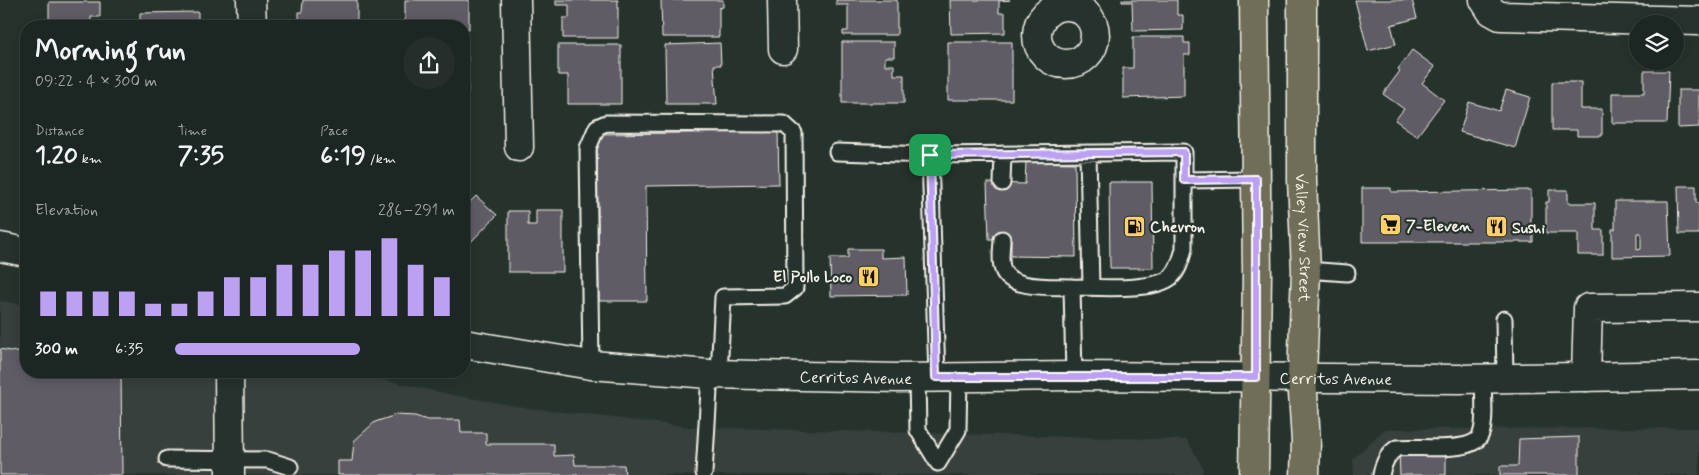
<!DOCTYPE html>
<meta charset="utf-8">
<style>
:root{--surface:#1c2622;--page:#252e2a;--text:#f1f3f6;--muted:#a0a5a5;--line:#3a4340;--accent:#bca0f2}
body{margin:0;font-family:Mynerve,sans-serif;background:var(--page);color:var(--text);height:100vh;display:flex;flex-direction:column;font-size:19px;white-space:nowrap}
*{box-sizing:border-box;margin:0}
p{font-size:16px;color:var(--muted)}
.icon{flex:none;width:28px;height:28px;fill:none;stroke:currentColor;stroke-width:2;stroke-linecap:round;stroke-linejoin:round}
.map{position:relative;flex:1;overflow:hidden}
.side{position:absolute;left:20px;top:20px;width:450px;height:358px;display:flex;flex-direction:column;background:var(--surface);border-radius:20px;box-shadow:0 2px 12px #0003,0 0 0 1px var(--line)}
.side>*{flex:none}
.tools{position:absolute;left:1629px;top:15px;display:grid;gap:10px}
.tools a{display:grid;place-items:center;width:55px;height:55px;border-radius:50%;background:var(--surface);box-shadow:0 2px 12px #0003,0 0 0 1px var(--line);font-size:25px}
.pin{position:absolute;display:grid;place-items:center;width:42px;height:42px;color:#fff;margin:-21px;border-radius:10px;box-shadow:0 2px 8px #0006}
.round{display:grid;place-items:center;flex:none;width:52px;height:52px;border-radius:26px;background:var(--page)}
.headline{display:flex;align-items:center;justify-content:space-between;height:85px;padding:0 15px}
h1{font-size:28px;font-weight:700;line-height:38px}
.figures{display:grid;grid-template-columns:repeat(3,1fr);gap:8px;height:85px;padding:5px 15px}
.figures div{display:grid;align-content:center}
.figures b{font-size:25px;font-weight:700}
.figures small{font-size:14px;font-weight:400}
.figures p{font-size:14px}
.chart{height:140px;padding:10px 15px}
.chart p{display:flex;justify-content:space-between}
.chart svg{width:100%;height:90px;margin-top:5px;stroke:var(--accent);stroke-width:6}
ul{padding:0 15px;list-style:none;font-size:16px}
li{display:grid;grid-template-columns:80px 60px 1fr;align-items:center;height:38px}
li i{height:12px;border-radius:6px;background:var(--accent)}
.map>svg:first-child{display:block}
</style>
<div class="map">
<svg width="1699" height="475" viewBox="0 0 1699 475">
<rect width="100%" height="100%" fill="#26332d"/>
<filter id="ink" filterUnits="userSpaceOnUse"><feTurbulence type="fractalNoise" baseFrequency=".02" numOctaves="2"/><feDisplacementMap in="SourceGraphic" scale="10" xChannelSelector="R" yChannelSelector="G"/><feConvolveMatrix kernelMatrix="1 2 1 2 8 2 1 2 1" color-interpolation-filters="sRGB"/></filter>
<g filter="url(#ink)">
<path fill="#373f3e" d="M0,301L26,305V371H344L447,394L529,408L690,427L1187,440L1203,468L1202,475H0Z
M1699,428V475H1354L1353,459L1385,429Z"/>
<path fill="#5e5b66" stroke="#f4f1e8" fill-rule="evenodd" d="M303,0H357V26H299V12H302Z
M405,0H469V29H464V26H405Z
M556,0H618V38H563V18H569V5H556Z
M661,0H723V7L719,8V37H662Z
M836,0H897V35H843V31H848V5H836Z
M950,0H1010L999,1V13H1005V33L951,34Z
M1122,0H1177V15H1183V30L1133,31L1132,2H1122Z
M1355,0H1412L1417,18L1391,25L1396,44L1368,51Z
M49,2H100V17H91V26H49Z
M198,12V26H140V13Z
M1133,37H1184V43H1190V55H1184V96L1123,98V68H1133Z
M842,42H894V57H885V65H894V75H904V103H842Z
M948,42H1012V100H948Z
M720,43L721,65H714L717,104H666L665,45Z
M558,45H621V104H568V75H558Z
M1412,50L1435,67L1422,83L1444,100L1417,136L1395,120L1404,109L1383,94L1400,71L1398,69Z
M464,56H468V94H464Z
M1644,71H1669L1667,123H1612V93H1644Z
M1552,82H1581V109H1602V136H1577V130H1552Z
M1506,90L1530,97L1515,148L1460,132L1469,102L1499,111Z
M1678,90H1699V127L1678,128Z
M778,132L779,184L646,186L647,301H599L597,134Z
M1026,162L1075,163L1076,257L1011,256V239H989L987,183L1025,184Z
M1109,182H1152L1153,268H1110Z
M1678,186H1696V203H1699V234H1679Z
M1362,188H1391V192L1531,190V229H1533V242H1362Z
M1549,190H1568V203H1595V230H1603V255H1578V233H1546V202H1549Z
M476,196L497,215L464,249V200L468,204Z
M1615,201H1668L1670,256L1612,257V229H1615ZM1637,233H1641V249L1637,250Z
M536,210H563V272H508V211H528V225H536Z
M848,249H881V258L906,257L907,295L831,296L830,258H848Z
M0,349L26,354V371H121L122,475H0Z
M396,415L415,416L427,420H460L461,433H486V444H554V456L574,455L575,465H624L625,475H338V461H352L354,441L375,422Z
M1579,437V475H1500V466H1518L1519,439Z
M1399,452L1446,453V475H1400Z"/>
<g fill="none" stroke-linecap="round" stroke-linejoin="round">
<defs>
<path id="lane" d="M837,152L930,155L1184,152V249C1181,259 1179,270 1171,277C1154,292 1094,287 1072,287L1074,376
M1088,153L1091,287
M930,155L937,377
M1184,180L1257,179
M1002,183L1003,154
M1002,239C1002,248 999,261 1003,270C1010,290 1054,286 1072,287
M1306,270L1347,273
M1504,319L1505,378
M591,365L588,148L597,127L606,123L784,124L794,133L795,288L785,296L723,297L719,374
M917,378L918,430L938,463L958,430L959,377
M167,459L268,460L290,467
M704,473L710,374
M1381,475C1383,464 1387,454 1397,448C1417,445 1474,455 1481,434C1486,421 1483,394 1483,379"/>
<path id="street" d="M251,0L252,26
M516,0L519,147
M782,0L783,49
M1484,0L1491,11L1500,16L1699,21
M1037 35a29 29 0 1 1 58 0a29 29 0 1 1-58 0Z
M229,371L230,475
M1586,377L1588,308L1699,307"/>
<g id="secondary">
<path d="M0,247L26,252"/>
<path id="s1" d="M464,344L591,365L710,374L899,378L1074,376L1459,379L1699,375"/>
</g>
<g id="primary">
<path d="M1254,0L1257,275L1254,475"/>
<path id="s2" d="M1302,0V180L1306,270L1302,377L1306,442L1305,475"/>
</g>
</defs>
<use href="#lane" stroke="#f4f1e8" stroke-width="19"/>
<use href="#street" stroke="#f4f1e8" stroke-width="31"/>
<use href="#secondary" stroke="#f4f1e8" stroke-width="31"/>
<use href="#primary" stroke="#f4f1e8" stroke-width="31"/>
<use href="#lane" stroke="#26332d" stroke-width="15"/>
<use href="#street" stroke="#26332d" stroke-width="28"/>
<use href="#secondary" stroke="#26332d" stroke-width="28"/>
<use href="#primary" stroke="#706e59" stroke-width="28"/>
</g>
</g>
<g fill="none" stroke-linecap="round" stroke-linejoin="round" filter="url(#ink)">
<defs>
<path id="route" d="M1184,152V180L1256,179V377H936L930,155Z"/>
</defs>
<use href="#route" stroke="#fff" stroke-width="10"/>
<use href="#route" stroke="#bca0f2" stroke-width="6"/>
</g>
<defs>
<symbol id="supermarket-square" viewBox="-11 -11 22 22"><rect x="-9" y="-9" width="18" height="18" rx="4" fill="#ffd166" stroke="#26332d"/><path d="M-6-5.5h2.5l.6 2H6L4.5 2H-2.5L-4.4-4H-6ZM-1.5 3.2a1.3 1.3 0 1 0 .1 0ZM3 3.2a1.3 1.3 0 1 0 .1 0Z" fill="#111"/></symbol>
<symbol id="fuel-square" viewBox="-11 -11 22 22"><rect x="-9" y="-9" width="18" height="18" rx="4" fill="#ffd166" stroke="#26332d"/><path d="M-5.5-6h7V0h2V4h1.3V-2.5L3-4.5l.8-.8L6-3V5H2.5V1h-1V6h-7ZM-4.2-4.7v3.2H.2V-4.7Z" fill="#111"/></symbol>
<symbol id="restaurant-square" viewBox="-11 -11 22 22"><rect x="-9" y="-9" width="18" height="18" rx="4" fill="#ffd166" stroke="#26332d"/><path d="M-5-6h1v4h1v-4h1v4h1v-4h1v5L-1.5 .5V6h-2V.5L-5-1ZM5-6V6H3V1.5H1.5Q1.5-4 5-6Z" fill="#111"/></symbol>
</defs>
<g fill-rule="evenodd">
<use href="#supermarket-square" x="1378" y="212" width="25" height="25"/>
<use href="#fuel-square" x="1122" y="214" width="25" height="25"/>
<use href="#restaurant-square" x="1484" y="214" width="25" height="25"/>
<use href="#restaurant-square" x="856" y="264" width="25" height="25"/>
</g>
<g text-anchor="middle" stroke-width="4.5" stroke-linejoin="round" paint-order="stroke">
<g font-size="16" font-weight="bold" fill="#f4f1e8" stroke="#26332d" text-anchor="start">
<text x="1406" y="231">7-Eleven</text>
<text x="1150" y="232">Chevron</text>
<text x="1512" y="233">Sushi</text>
<text x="852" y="282" text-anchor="end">El Pollo Loco</text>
</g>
<g font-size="16" fill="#f4f1e8" stroke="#26332d">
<text dy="6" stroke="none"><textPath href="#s2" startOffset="238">Valley View Street</textPath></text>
<text dy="6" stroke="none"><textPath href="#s1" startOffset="394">Cerritos Avenue</textPath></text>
<text dy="6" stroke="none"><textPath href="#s1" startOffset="874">Cerritos Avenue</textPath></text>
</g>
</g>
</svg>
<div class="tools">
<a><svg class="icon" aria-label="layers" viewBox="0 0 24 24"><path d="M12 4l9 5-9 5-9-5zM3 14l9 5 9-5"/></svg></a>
</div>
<div class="pin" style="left:930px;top:155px;background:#1e9e55"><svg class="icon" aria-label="arrive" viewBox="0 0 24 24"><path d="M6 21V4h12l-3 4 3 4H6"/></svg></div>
<section class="side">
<div class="headline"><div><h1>Morning run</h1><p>09:22 · 4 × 300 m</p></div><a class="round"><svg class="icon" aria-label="share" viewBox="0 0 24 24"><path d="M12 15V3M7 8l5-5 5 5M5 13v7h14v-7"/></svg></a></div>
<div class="figures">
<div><p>Distance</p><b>1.20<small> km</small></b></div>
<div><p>Time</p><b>7:35</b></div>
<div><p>Pace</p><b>6:19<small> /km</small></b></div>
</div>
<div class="chart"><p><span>Elevation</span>286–291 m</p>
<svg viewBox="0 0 160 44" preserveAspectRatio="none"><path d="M5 44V32M15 44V32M25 44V32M35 44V32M45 44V38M55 44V38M65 44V32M75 44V25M85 44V25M95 44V19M105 44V19M115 44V12M125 44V12M135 44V6M145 44V19M155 44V25"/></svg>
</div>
<ul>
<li><b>300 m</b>6:35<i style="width:66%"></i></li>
</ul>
</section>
</div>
